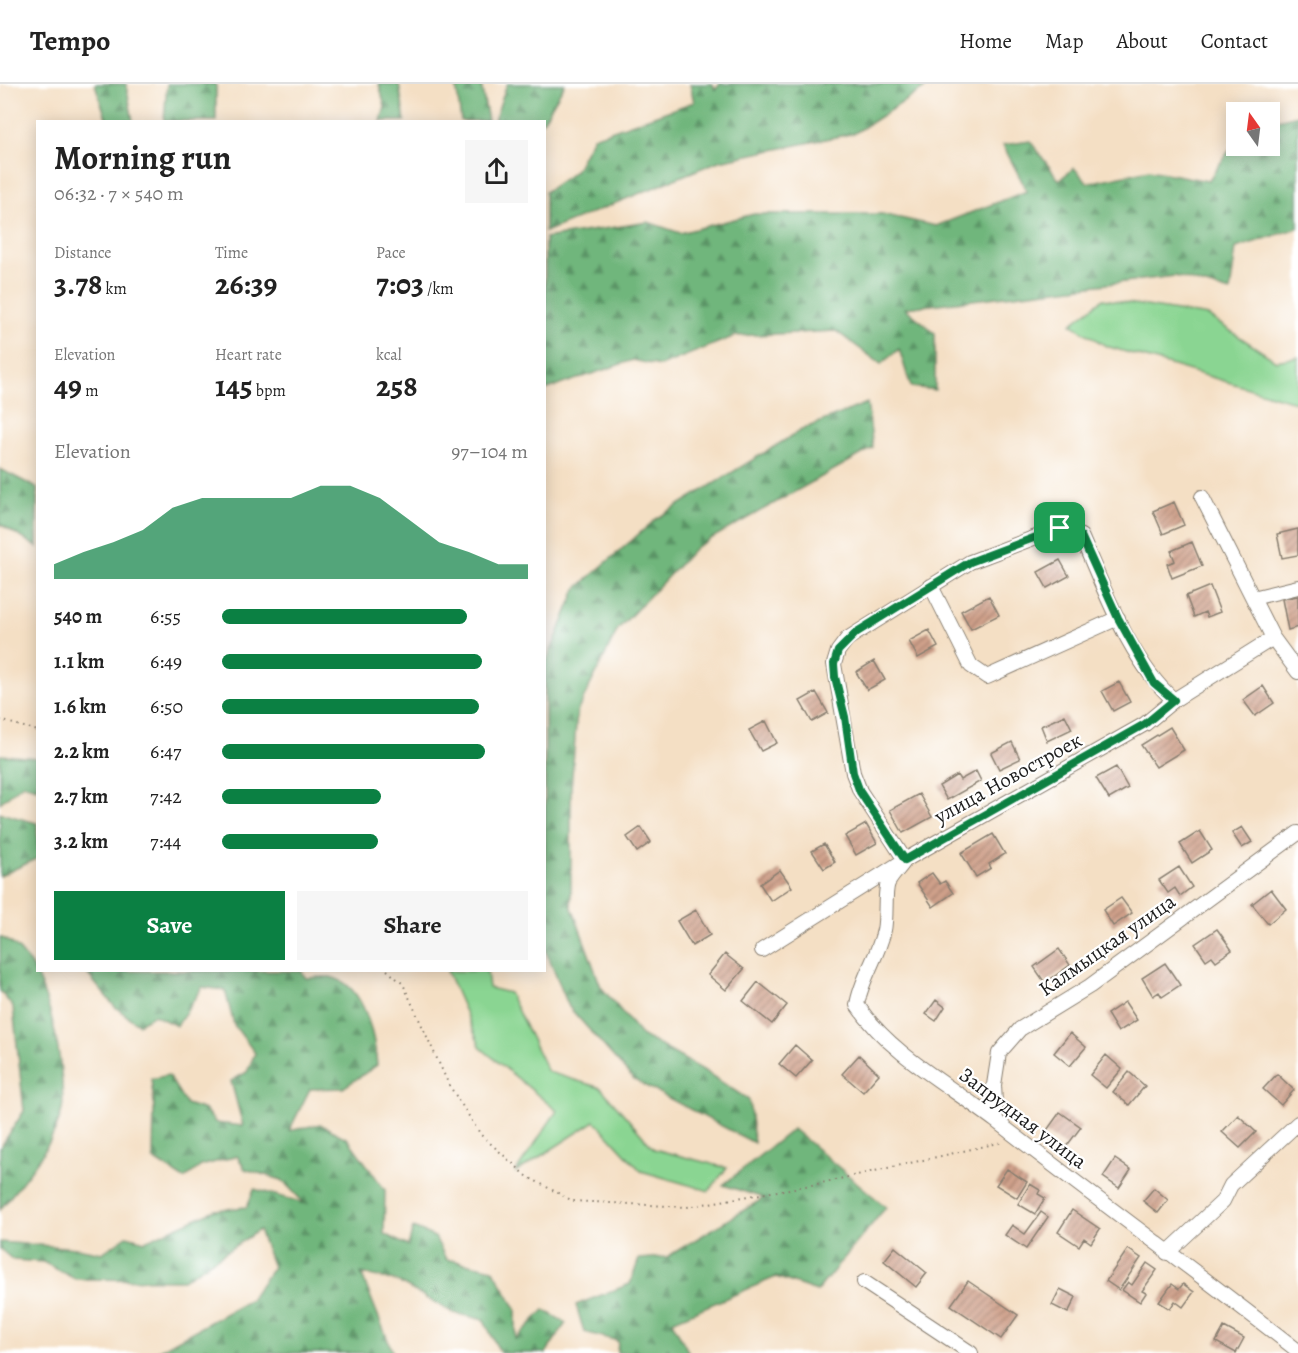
<!DOCTYPE html>
<meta charset="utf-8">
<style>
:root{--surface:#fff;--page:#f6f6f6;--text:#222;--muted:#767676;--line:#e0e0e0;--accent:#0b8043}
body{margin:0;font-family:Alegreya,serif;background:var(--page);color:var(--text);height:100vh;display:flex;flex-direction:column;font-size:22px;white-space:nowrap}
*{box-sizing:border-box;margin:0}
p{font-size:20px;color:var(--muted)}
.icon{flex:none;width:33px;height:33px;fill:none;stroke:currentColor;stroke-width:2;stroke-linecap:round;stroke-linejoin:round}
.map{position:relative;flex:1;overflow:hidden}
.side{position:absolute;left:36px;top:36px;width:510px;height:852px;display:flex;flex-direction:column;background:var(--surface);border-radius:0px;box-shadow:0 3px 15px #0003}
.side>*{flex:none}
.needle{width:39px;rotate:346deg}
.controls{position:absolute;left:1226px;top:18px;display:grid;gap:12px}
.controls a{display:grid;place-items:center;width:54px;height:54px;border-radius:0px;background:var(--surface);box-shadow:0 3px 15px #0003;font-size:30px}
.pin{position:absolute;display:grid;place-items:center;width:51px;height:51px;color:#fff;margin:-26px;border-radius:12px;box-shadow:0 3px 9px #0006}
.round{display:grid;place-items:center;flex:none;width:63px;height:63px;border-radius:0px;background:var(--page)}
.summary{display:flex;align-items:center;justify-content:space-between;height:102px;padding:0 18px}
h1{font-size:33px;font-weight:700;line-height:45px}
.stats{display:grid;grid-template-columns:repeat(3,1fr);gap:9px;height:102px;padding:6px 18px}
.stats div{display:grid;align-content:center}
.stats b{font-size:30px;font-weight:700}
.stats small{font-size:16px;font-weight:400}
.stats p{font-size:16px}
.chart{height:168px;padding:12px 18px}
.chart p{display:flex;justify-content:space-between}
.chart svg{width:100%;height:108px;margin-top:6px;fill:var(--accent);opacity:.7}
.cta{display:flex;gap:12px;margin-top:auto;padding:12px 18px}
.cta a{flex:1;height:69px;border-radius:0px;background:var(--accent);color:#fff;font-size:24px;font-weight:700;line-height:69px;text-align:center}
.cta a+a{background:var(--page);color:var(--text)}
ul{padding:0 18px;list-style:none;font-size:20px}
li{display:grid;grid-template-columns:96px 72px 1fr;align-items:center;height:45px}
li i{height:15px;border-radius:8px;background:var(--accent)}
header{display:flex;align-items:center;gap:36px;box-sizing:border-box;height:84px;padding:0 30px;background:var(--surface);border-bottom:2px solid var(--line)}
header strong{font-size:28px}
nav{display:flex;gap:33px;margin-inline-start:auto;font-size:21px}
.map>svg:first-child{display:block}
</style>
<header>
<strong>Tempo</strong>
<nav><a>Home</a><a>Map</a><a>About</a><a>Contact</a></nav>
</header>
<div class="map">
<svg width="1298" height="1269" viewBox="0 0 1298 1269">
<defs>
<pattern id="forest-firs" width="22" height="20" patternUnits="userSpaceOnUse" patternTransform="scale(1.5)"><rect width="22" height="20" fill="#6fb67c"/><path d="M5 1l3.5 6h-7zM16 11l3.5 6h-7z" fill="#5a9365"/></pattern>
<pattern id="building-hatch" width="6" height="6" patternUnits="userSpaceOnUse" patternTransform="scale(1.5)"><rect width="6" height="6" fill="#cfa08a"/><path d="M-1 1l2-2M0 6l6-6M5 7l2-2" fill="none" stroke="#a78270"/></pattern>
</defs>
<rect width="100%" height="100%" fill="#fff"/>
<filter id="ink" filterUnits="userSpaceOnUse"><feTurbulence type="fractalNoise" baseFrequency=".0167" numOctaves="2"/><feDisplacementMap in="SourceGraphic" scale="12" xChannelSelector="R" yChannelSelector="G"/><feConvolveMatrix kernelMatrix="1 2 1 2 8 2 1 2 1" color-interpolation-filters="sRGB"/></filter>
<filter id="wash" filterUnits="userSpaceOnUse"><feTurbulence type="fractalNoise" baseFrequency=".008" numOctaves="4" result="noise"/><feDisplacementMap in="SourceGraphic" scale="24" xChannelSelector="R" yChannelSelector="G"/><feGaussianBlur stdDeviation="1.35" result="paint"/><feColorMatrix in="noise" values="0 0 0 0 0 0 0 0 0 0 0 0 0 0 0 0 0 1.4 0 .05"/><feComposite in="paint" operator="in"/></filter>
<g filter="url(#wash)">
<rect width="100%" height="100%" fill="#f4dfc4"/>
<path fill="#8ad592" stroke="#537857" stroke-width="1.5" d="M1103,215L1208,232L1276,277L1298,273V319L1106,262L1071,240Z
M447,887H487L489,904L509,909L548,988L601,1004L654,1065L727,1084L709,1107L641,1087L595,1037L515,1089L557,1027L481,964Z"/>
<path fill="url(#forest-firs)" stroke="#46694c" stroke-width="1.5" d="M95,0H126L133,37H107Z
M167,0H216V37H164Z
M379,0H399L405,37H381L385,23Z
M456,0H481L488,37H461Z
M507,0H565L543,37H494Z
M690,0H713L715,6L720,0H931L855,49L719,77L545,148V108L575,87L593,53L694,18Z
M1298,31V144L1236,164L1230,208L1175,192L905,224L935,249V306L911,303L899,265L881,280L836,247L735,252L660,282L633,276L545,306V154L648,138L680,149L754,130H882L936,142L1027,107L1003,61L1030,57L1059,96L1074,84L1088,99L1149,86L1208,97L1236,57V62H1269V38Z
M867,319L873,364L696,463L618,545L577,628L571,705V821L601,903L641,951L703,986L749,1016L754,1059L634,996L569,923L545,865V581L576,505L656,435L803,345Z
M0,385L37,404V463L0,440Z
M0,671L37,674V704L23,700L0,719Z
M0,729L37,739L38,774L0,792Z
M0,853C44,869 59,957 62,998C62,1007 64,1018 62,1026C53,1064 23,1096 0,1126V1064L24,1027L13,923L0,907Z
M85,887H301L306,894C314,894 327,891 334,894C365,903 375,954 377,981L343,1004L310,1005L289,1047L320,1040L348,1055L385,1106L384,1150L408,1162L413,1144L435,1153L446,1175L493,1185L516,1225V1255L544,1226L566,1239L546,1269H500L484,1236L454,1229L396,1197L361,1189L393,1269H154L250,1216L273,1183L259,1146L183,1196L75,1195L43,1178L13,1176L0,1165V1158L77,1164L102,1169L127,1152L145,1157L215,1126L247,1123L254,1105L304,1119L282,1096L245,1085L237,1072L201,1082L184,1095L153,1075L154,1019L151,995L168,991L186,1020L205,1026L216,1039L243,1042L231,997L247,988L255,969L234,941L225,906L202,903L177,942L154,931L138,940L115,923Z
M793,1045L886,1123L817,1207L776,1193L672,1237L689,1269H617L618,1257L584,1248L576,1221L630,1200L639,1175L667,1173L764,1114L723,1101Z"/>
<g id="blocks">
<path fill="url(#building-hatch)" d="M1174,418L1184,441L1163,450L1153,427Z
M1298,445V471L1282,474L1277,450Z
M1192,458L1202,482L1172,494L1167,480L1175,477L1171,467Z
M1060,476L1069,492L1047,504L1038,488Z
M1210,502L1220,528L1207,533L1205,528L1194,533L1186,512Z
M989,512L999,531L971,545L961,527Z
M1298,512V543L1288,546L1282,515Z
M929,546L938,563L918,574L909,557Z
M874,577L885,596L867,606L856,588Z
M1119,598L1130,618L1113,627L1102,607Z
M1263,602L1274,619L1255,632L1243,616Z
M816,608L828,629L812,638L800,617Z
M1065,631L1072,645L1047,657L1041,642Z
M766,637L777,659L761,667L749,646Z
M1170,643L1184,666L1156,683L1141,661Z
M1012,658L1020,675L999,685L991,669Z
M1116,683L1128,704L1109,715L1096,694Z
M976,687L981,697L947,716L939,702L957,691L960,696Z
M919,710L932,733L903,749L890,726Z
M866,740L877,759L856,771L845,752Z
M641,743L651,758L637,768L627,753Z
M1242,743L1252,758L1242,764L1232,749Z
M1200,747L1212,766L1192,779L1180,760Z
M993,750L1005,770L989,780L991,784L976,793L961,769Z
M824,760L835,778L824,785L812,767Z
M1179,783L1192,803L1180,812L1175,804L1168,809L1159,796Z
M780,786L792,803L771,817L760,800Z
M932,789L940,800L945,797L953,809L933,823L917,799Z
M1271,805L1286,825L1268,840L1252,820Z
M1121,814L1132,829L1113,842L1103,826Z
M696,826L710,851L692,862L677,837Z
M1217,845L1232,866L1216,877L1212,872L1206,876L1195,860Z
M1059,865L1070,881L1045,899L1034,883Z
M725,870L744,885L726,906L708,891Z
M1165,879L1180,901L1162,913L1159,908L1153,912L1142,894Z
M758,898L787,921L772,940L743,917Z
M936,916L945,923L936,937L926,930Z
M1125,918L1137,936L1118,948L1107,930Z
M1070,949L1086,963L1070,982L1054,969Z
M795,961L812,976L796,994L779,980Z
M859,971L879,990L863,1008L842,990Z
M1106,971L1122,985L1106,1004L1090,991Z
M1129,988L1145,1002L1129,1021L1113,1008Z
M1277,990L1294,1006L1281,1021L1263,1005Z
M1060,1028L1081,1043L1066,1063L1045,1049Z
M1238,1031L1256,1048L1240,1064L1222,1048Z
M1115,1075L1131,1086L1119,1104L1103,1093Z
M1007,1085L1027,1098L1017,1114L996,1101Z
M1030,1100L1040,1106L1038,1110L1045,1114L1035,1130L1018,1120Z
M1154,1104L1168,1116L1158,1129L1143,1117Z
M1072,1126L1100,1145L1091,1159L1084,1154L1079,1162L1058,1148Z
M1041,1128L1048,1133L1026,1165L1005,1151L1012,1141L1025,1150Z
M895,1163L927,1189L916,1203L884,1177Z
M1128,1165L1141,1174L1119,1206L1106,1197Z
M1147,1179L1157,1186L1142,1207L1146,1209L1140,1218L1122,1206L1128,1198L1132,1201Z
M968,1197L1018,1231L1001,1255L951,1221Z
M1172,1200L1179,1205L1183,1200L1194,1208L1183,1223L1175,1217L1170,1225L1159,1218Z
M1060,1205L1076,1213L1068,1229L1052,1221Z
M1224,1243L1244,1254L1236,1269L1216,1258Z"/>
</g>
</g>
<g filter="url(#ink)">
<use href="#blocks" fill-opacity="0" stroke="#887e70" stroke-width="1.5"/>
<g fill="none" stroke-linecap="round" stroke-linejoin="round">
<defs>
<path id="minor" d="M1202,413L1273,554L1298,588
M931,502L971,582L987,593L1118,534
M1253,514L1298,503
M1174,616C1130,578 1105,506 1081,452L1060,444L970,478L847,555L838,567L834,580L853,689L860,707L905,776C900,784 892,791 888,799C884,808 887,833 884,846C878,873 861,895 857,921C891,971 949,1001 996,1037C1096,1115 1199,1189 1298,1267
M762,866L905,776L1145,640L1174,616L1273,554
M996,1037L994,1001L999,969L1020,945L1090,902L1298,749
M1167,1169L1223,1117L1231,1101L1298,1039
M864,1198L971,1269"/>
</defs>
<use href="#minor" stroke="#887e70" stroke-width="16"/>
<path stroke="#887e70" stroke-width="2" stroke-dasharray="1.5 4.5" stroke-linecap="butt" d="M0,636L38,647
M387,886L403,900L449,1001L481,1051L528,1093L573,1117L687,1123L817,1100L1003,1058"/>
<use href="#minor" stroke="#fff" stroke-width="14"/>
</g>
</g>
<g fill="none" stroke-linecap="round" stroke-linejoin="round" filter="url(#ink)">
<defs>
<path id="route" d="M1060,444L1081,452L1118,534L1154,599L1174,616L1145,640L905,776L860,708L853,689L845,633L835,593L834,580L838,567L857,548L970,478Z"/>
</defs>
<use href="#route" stroke="#fff" stroke-width="12"/>
<use href="#route" stroke="#0b8043" stroke-width="8"/>
</g>
<g text-anchor="middle" stroke-width="4.5" stroke-linejoin="round" paint-order="stroke">
<g font-size="21" fill="#1c1c1c" stroke="#fff">
<text transform="translate(1008 694) rotate(-29)" y="7">улица Новостроек</text>
<text transform="translate(1107 861) rotate(-35)" y="7">Калмыцкая улица</text>
<text transform="translate(1023 1034) rotate(37)" y="7">Запрудная улица</text>
</g>
</g>
</svg>
<div class="controls">
<a><svg class="needle" viewBox="-14 -14 28 28"><path d="M0-13l5 13h-10z" fill="#e53935"/><path d="M0 13l5-13h-10z" fill="#767676"/></svg></a>
</div>
<div class="pin" style="left:1060px;top:444px;background:#1e9e55"><svg class="icon" aria-label="arrive" viewBox="0 0 24 24"><path d="M6 21V4h12l-3 4 3 4H6"/></svg></div>
<section class="side">
<div class="summary"><div><h1>Morning run</h1><p>06:32 · 7 × 540 m</p></div><a class="round"><svg class="icon" aria-label="share" viewBox="0 0 24 24"><path d="M12 15V3M7 8l5-5 5 5M5 13v7h14v-7"/></svg></a></div>
<div class="stats">
<div><p>Distance</p><b>3.78<small> km</small></b></div>
<div><p>Time</p><b>26:39</b></div>
<div><p>Pace</p><b>7:03<small> /km</small></b></div>
</div>
<div class="stats">
<div><p>Elevation</p><b>49<small> m</small></b></div>
<div><p>Heart rate</p><b>145<small> bpm</small></b></div>
<div><p>kcal</p><b>258</b></div>
</div>
<div class="chart"><p><span>Elevation</span>97–104 m</p>
<svg viewBox="0 0 160 44" preserveAspectRatio="none"><path d="M0 44V38L10 33L20 29L30 24L40 15L50 11L60 11L70 11L80 11L90 6L100 6L110 11L120 20L130 29L140 33L150 38L160 38V44z"/></svg>
</div>
<ul>
<li><b>540 m</b>6:55<i style="width:80%"></i></li>
<li><b>1.1 km</b>6:49<i style="width:85%"></i></li>
<li><b>1.6 km</b>6:50<i style="width:84%"></i></li>
<li><b>2.2 km</b>6:47<i style="width:86%"></i></li>
<li><b>2.7 km</b>7:42<i style="width:52%"></i></li>
<li><b>3.2 km</b>7:44<i style="width:51%"></i></li>
</ul>
<div class="cta"><a>Save</a><a>Share</a></div>
</section>
</div>
